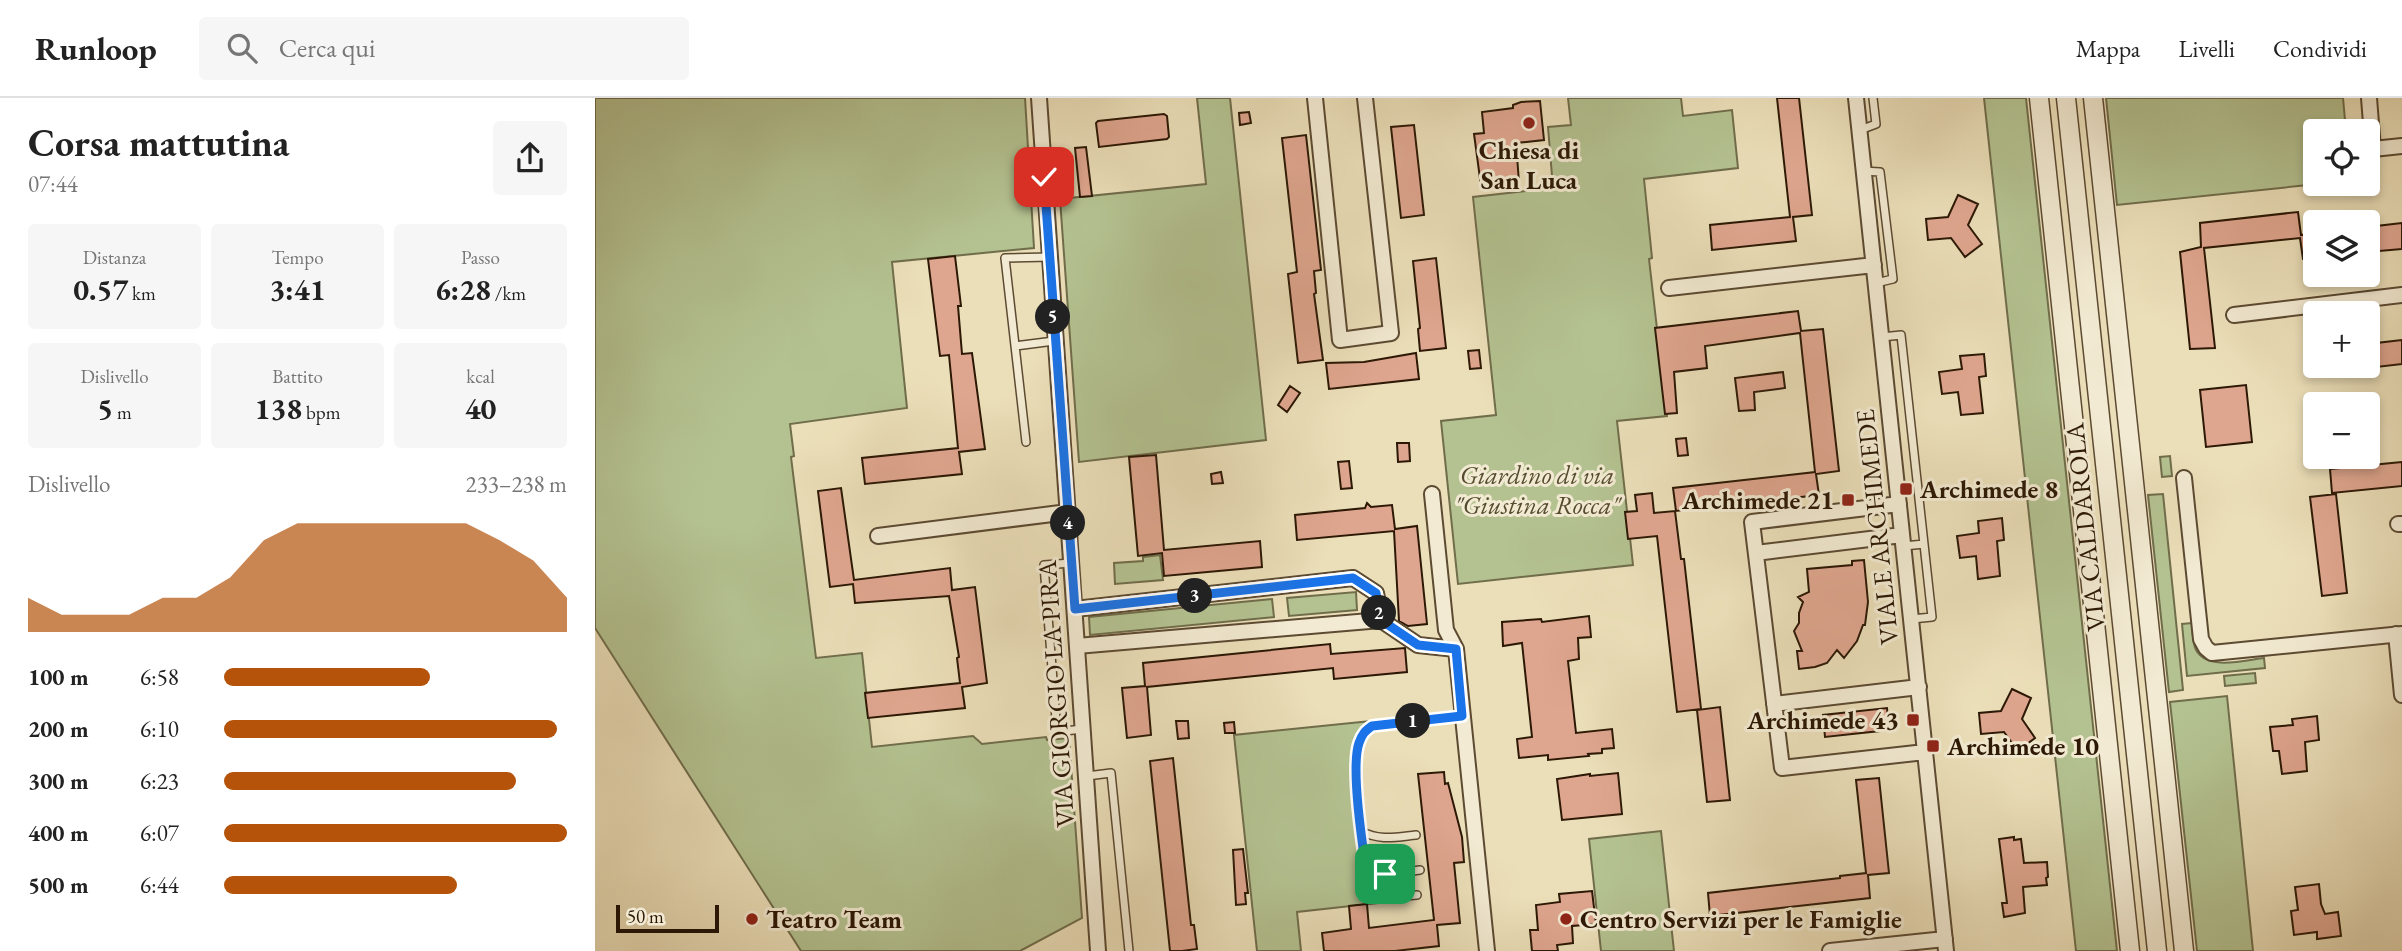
<!DOCTYPE html>
<html lang="it">
<meta charset="utf-8">
<style>
:root{--surface:#fff;--page:#f6f6f6;--text:#222;--muted:#767676;--line:#e0e0e0;--accent:#b45309}
body{margin:0;font-family:"EB Garamond",serif;background:var(--page);color:var(--text);height:100vh;display:flex;flex-direction:column;font-size:26px;white-space:nowrap}
*{box-sizing:border-box;margin:0}
p{font-size:23px;color:var(--muted)}
.icon{flex:none;width:38px;height:38px;fill:none;stroke:currentColor;stroke-width:2;stroke-linecap:round;stroke-linejoin:round}
.map{position:relative;flex:1;overflow:hidden}
.details{display:flex;flex-direction:column;background:var(--surface);width:595px}
.details>*{flex:none}
.tools{position:absolute;left:1708px;top:21px;display:grid;gap:14px}
.tools a{display:grid;place-items:center;width:77px;height:77px;border-radius:7px;background:var(--surface);box-shadow:0 4px 10px #0003;font-size:35px}
.scale{position:absolute;left:21px;bottom:18px;width:103px;box-sizing:border-box;padding-left:7px;border:4px solid #2c1805;border-top:0;font-size:19px;line-height:24px;white-space:nowrap;color:#2c1805;-webkit-text-stroke:5px #f2ead2;paint-order:stroke}
.pin{position:absolute;display:grid;place-items:center;width:60px;height:60px;color:#fff;margin:-30px;border-radius:14px;box-shadow:0 4px 10px #0006}
.km{position:absolute;width:35px;height:35px;margin:-18px;border-radius:50%;background:#222;color:#fff;font-size:19px;line-height:35px;text-align:center}
.round{display:grid;place-items:center;flex:none;width:74px;height:74px;border-radius:7px;background:var(--page)}
.headline{display:flex;align-items:center;justify-content:space-between;height:119px;padding:0 28px}
h1{font-size:38px;font-weight:700;line-height:52px}
.metrics{display:grid;grid-template-columns:repeat(3,1fr);gap:10px;height:119px;padding:7px 28px}
.metrics div{display:grid;align-content:center;border-radius:7px;background:var(--page);text-align:center}
.metrics b{font-size:30px;font-weight:700}
.metrics small{font-size:19px;font-weight:400}
.metrics p{font-size:19px}
.chart{height:196px;padding:14px 28px}
.chart p{display:flex;justify-content:space-between}
.chart svg{width:100%;height:126px;margin-top:7px;fill:var(--accent);opacity:.7}
ul{padding:0 28px;list-style:none;font-size:23px}
li{display:grid;grid-template-columns:112px 84px 1fr;align-items:center;height:52px}
li i{height:18px;border-radius:9px;background:var(--accent)}
header{display:flex;align-items:center;gap:42px;box-sizing:border-box;height:98px;padding:0 35px;background:var(--surface);border-bottom:2px solid var(--line)}
header strong{font-size:33px}
nav{display:flex;gap:38px;margin-inline-start:auto;font-size:24px}
.search{width:490px;height:63px;background:var(--page);display:flex;align-items:center;gap:18px;box-sizing:border-box;padding:0 24px;border-radius:7px;color:var(--muted);font-size:26px}
main{display:flex;flex:1;min-height:0}
.map>svg:first-child{display:block}
</style>
<header>
<strong>Runloop</strong>
<div class="search"><svg class="icon" aria-label="search" viewBox="0 0 24 24"><circle cx="10" cy="10" r="6"/><path d="M15 15l6 6"/></svg>Cerca qui</div>
<nav><a>Mappa</a><a>Livelli</a><a>Condividi</a></nav>
</header>
<main>
<section class="details">
<div class="headline"><div><h1>Corsa mattutina</h1><p>07:44</p></div><a class="round"><svg class="icon" aria-label="share" viewBox="0 0 24 24"><path d="M12 15V3M7 8l5-5 5 5M5 13v7h14v-7"/></svg></a></div>
<div class="metrics">
<div><p>Distanza</p><b>0.57<small> km</small></b></div>
<div><p>Tempo</p><b>3:41</b></div>
<div><p>Passo</p><b>6:28<small> /km</small></b></div>
</div>
<div class="metrics">
<div><p>Dislivello</p><b>5<small> m</small></b></div>
<div><p>Battito</p><b>138<small> bpm</small></b></div>
<div><p>kcal</p><b>40</b></div>
</div>
<div class="chart"><p><span>Dislivello</span>233–238 m</p>
<svg viewBox="0 0 160 44" preserveAspectRatio="none"><path d="M0 44V32L10 38L20 38L30 38L40 32L50 32L60 25L70 12L80 6L90 6L100 6L110 6L120 6L130 6L140 12L150 19L160 32V44z"/></svg>
</div>
<ul>
<li><b>100 m</b>6:58<i style="width:60%"></i></li>
<li><b>200 m</b>6:10<i style="width:97%"></i></li>
<li><b>300 m</b>6:23<i style="width:85%"></i></li>
<li><b>400 m</b>6:07<i style="width:100%"></i></li>
<li><b>500 m</b>6:44<i style="width:68%"></i></li>
</ul>
</section>
<div class="map">
<svg width="1807" height="853" viewBox="0 0 1807 853">
<rect width="100%" height="100%" fill="#ebdfb9"/>
<filter id="stains"><feTurbulence type="fractalNoise" baseFrequency=".00286" numOctaves="4"/><feColorMatrix values="0 0 0 0 .2 0 0 0 0 .09 0 0 0 0 .02 0 0 0 .5 -.17"/></filter>
<radialGradient id="worn" r=".72"><stop offset=".6" stop-color="#630" stop-opacity="0"/><stop offset="1" stop-color="#630" stop-opacity=".3"/></radialGradient>
<path fill="#b4c291" stroke="#706d4b" stroke-width="2" d="M0,0H430L439,150L297,164L312,310L195,326L199,358L196,359L221,560L267,555L277,649L378,638L387,646L451,639L452,642L474,640L487,820L425,853H206L0,530Z
M602,0H635L671,342L484,364L465,101L611,86Z
M973,0H1086L1088,18L1137,12L1143,70L1049,81L1057,160L1054,161L1072,318L1022,323L1038,467L863,486L846,323L901,317L878,99L958,90L953,29L976,27Z
M1389,0H1431L1522,853H1481Z
M1511,0H1748L1751,33H1720V86H1723L1522,107Z
M1575,358L1577,378L1567,379L1565,359Z
M1568,396L1588,592L1574,594L1553,397Z
M565,457L568,482L520,486L519,465L548,463V459Z
M761,494L762,512L694,518L692,500Z
M677,501L679,519L495,537L494,519Z
M1597,525C1598,534 1597,544 1601,552C1613,573 1650,562 1669,560L1670,570L1592,578L1587,526Z
M1660,575L1661,585L1630,588L1629,578Z
M1632,598L1658,853H1602L1575,604Z
M776,623C767,633 762,640 759,655L772,781L784,805L702,814L706,853H662L639,637Z
M1066,733L1079,853H1006L994,741Z"/>
<path fill="#dfa68f" stroke="#2c1805" stroke-width="2" d="M1182,0H1204L1217,117L1198,119L1201,143L1117,152L1115,127L1195,119Z
M945,3L949,42L921,45L924,84L886,88L879,36L889,35L887,14L918,10V7L926,4Z
M654,14L656,25L645,27L644,15Z
M569,16L572,18L574,39L572,41L504,49L501,25L503,23Z
M819,27L829,117L806,120L796,29Z
M711,37L726,172L719,173L721,195L719,196L728,262L703,265L693,176L702,174L687,40Z
M491,49L497,98L485,99L480,50Z
M1363,97L1383,106L1373,127L1387,146L1370,159L1356,140L1333,142L1331,121L1353,119Z
M1703,114L1706,137L1720,135V160L1708,161L1705,140L1609,150L1620,250L1595,251L1585,154L1606,149L1605,125Z
M1807,125V151L1773,154V129Z
M360,158L366,208H363L367,256L377,255L390,351L364,354L367,376L270,386L267,360L363,350L354,257L345,258L333,161Z
M841,160L851,250L825,253L823,231L825,230L818,163Z
M1203,213L1206,233L1228,231L1244,373L1221,376L1224,397L1081,413L1078,390L1220,374L1207,254L1205,235L1110,248L1112,270L1079,274L1082,315L1070,316L1060,230Z
M1807,242V266L1773,270V246Z
M884,252L886,270L875,271L873,253Z
M821,255L824,281L734,291L731,265L769,264Z
M1389,256L1391,278L1384,279L1388,315L1366,317L1363,294L1347,296L1344,274L1367,271L1365,258Z
M1188,274L1190,290L1159,294L1160,312L1144,313L1140,280Z
M1651,287L1657,344L1611,349L1605,292Z
M695,288L705,295L692,314L683,307Z
M1091,340L1093,357L1083,358L1081,341Z
M802,345H814L815,363L803,364Z
M561,357L569,452L665,443L667,469L569,478L567,455L543,458L534,359Z
M754,363L757,390L746,391L743,364Z
M1807,364V388L1737,395L1735,371Z
M626,374L628,385L617,386L616,376Z
M246,390L259,482L355,470L357,492L380,489L392,585L367,589L370,610L273,620L270,595L365,585L362,560L364,559L354,498L260,505L258,486L235,489L223,393Z
M1057,395L1059,415L1080,413L1086,461H1089L1106,611L1082,614L1062,438L1033,441L1030,414L1042,413L1040,397Z
M1741,396L1752,495L1727,498L1715,399Z
M772,405L776,409L797,407L800,431L822,428L832,526L813,528L804,523L799,433L702,442L700,417L770,410Z
M1407,420L1409,442L1402,443L1405,478L1383,481L1381,458L1365,460L1362,438L1384,435L1383,423Z
M1269,462L1273,504L1270,527H1268L1262,543L1249,560L1242,552L1232,565L1220,569L1204,571L1202,553H1207L1199,533L1204,525V515L1208,504L1203,499L1214,494L1212,471L1257,467V463Z
M994,518L996,539L983,540L984,561L973,563L981,635L1017,631L1019,650L1007,651V655L993,656L994,658L953,662V657L924,660L922,641L937,639L927,545L908,548L907,524L946,521L947,524Z
M735,546L736,556L810,550L812,574L739,581L738,570L552,589L556,637L532,640L527,590L550,588L548,565Z
M1417,591L1436,600L1427,621L1440,640L1423,653L1409,634L1386,636L1384,615L1406,613Z
M1125,609L1135,702L1112,704L1102,612Z
M1292,610L1294,632L1230,639L1228,617Z
M1722,618L1724,642L1710,644L1712,673L1687,676L1684,653H1678L1675,629L1698,627L1697,621Z
M581,623H593L594,640L583,641Z
M639,624L640,635H630L629,625Z
M578,660L596,827H599L602,851L587,853H575L555,663Z
M849,674L850,686L853,685L867,739L869,764L859,765L865,825L842,827L844,848L800,853H729L727,835L756,831L754,808L772,806L774,830L839,822L823,676Z
M1023,675L1027,716L967,722L962,681L995,676V678Z
M1284,680L1294,775L1273,777L1275,800L1115,818L1113,795L1245,780V778L1271,775L1261,682Z
M1419,739V742L1426,741L1429,765L1452,764L1453,779L1451,780L1452,787L1428,789L1430,815L1409,819L1407,805H1412L1404,741Z
M648,751L653,795H650L651,806L641,807L638,752Z
M1724,786L1726,806L1730,816L1743,814L1746,838L1722,841V834L1699,837L1696,813L1703,812L1700,789Z
M997,793L1001,826L977,828L978,845L962,847L963,853H937L935,832H943L941,807L965,804L964,796Z"/>
<g fill="none" stroke-linecap="round" stroke-linejoin="round">
<defs>
<path id="service" d="M1265,32L1281,26L1278,0
M1268,73L1285,74L1298,181L1281,185
M1287,239L1306,237L1337,519L1317,521
M420,248L459,243
M431,344L410,160L455,159
M1309,448L1329,446
M476,465L449,467L462,634L487,631
M492,678L516,675L534,853
M766,733C784,743 801,739 821,737
M770,764C789,780 802,775 825,772
M822,797L785,800C779,789 773,777 770,765C764,742 757,666 764,645C767,637 770,633 777,628L867,618"/>
<path id="minor" d="M444,0L503,853
M720,0L745,242L796,235L770,0
M1261,0L1351,853
M1774,0L1778,51L1807,48
M1074,190L1279,167
M1639,217L1807,197
M1589,380L1606,541L1611,550L1617,555L1807,536
M837,396L851,532L861,551L892,853
M1304,406L1157,424L1187,670L1330,654
M1803,426H1807
M283,438L473,414
M1161,455L1307,437
M480,511L758,480L781,495L786,522
M1801,536L1807,597
M482,548L786,522L823,547L861,551
M1179,606L1324,589
M1235,853L1350,841"/>
<path id="tertiary" d="M1444,0L1535,853
M1471,0L1562,853
M1498,0L1589,853"/>
</defs>
<use href="#service" stroke="#5c4a32" stroke-width="10"/>
<use href="#minor" stroke="#5c4a32" stroke-width="18"/>
<use href="#tertiary" stroke="#5c4a32" stroke-width="21"/>
<use href="#service" stroke="#f2ead2" stroke-width="7"/>
<use href="#minor" stroke="#f2ead2" stroke-width="14"/>
<use href="#tertiary" stroke="#f2ead2" stroke-width="18"/>
</g>
<g fill="none" stroke-linecap="round" stroke-linejoin="round">
<defs>
<path id="route" d="M449,79L480,511L758,480L781,495L786,522L823,547L861,551L867,618L777,628C770,633 767,636 764,645C756,668 766,737 770,764L781,774L790,776"/>
</defs>
<use href="#route" stroke="#fff" stroke-width="14"/>
<use href="#route" stroke="#1a73e8" stroke-width="9"/>
</g>
<g fill="#8f2418" stroke="#f2ead2" stroke-width="2.5">
<circle cx="934" cy="25" r="7"/>
<rect x="1304" y="384" width="14" height="14" rx="3.5"/>
<rect x="1246" y="395" width="14" height="14" rx="3.5"/>
<rect x="1311" y="615" width="14" height="14" rx="3.5"/>
<rect x="1331" y="641" width="14" height="14" rx="3.5"/>
<circle cx="157" cy="821" r="7"/>
<circle cx="971" cy="821" r="7"/>
</g>
<g text-anchor="middle" stroke-width="6" stroke-linejoin="round" paint-order="stroke">
<g font-size="26" font-weight="bold" fill="#2c1805" stroke="#f2ead2" text-anchor="start">
<text x="934" y="61" text-anchor="middle">Chiesa di<tspan x="934" dy="30">San Luca</tspan></text>
<text x="1325" y="400">Archimede 8</text>
<text x="1239" y="411" text-anchor="end">Archimede 21</text>
<text x="1304" y="631" text-anchor="end">Archimede 43</text>
<text x="1352" y="657">Archimede 10</text>
<text x="171" y="830">Teatro Team</text>
<text x="985" y="830">Centro Servizi per le Famiglie</text>
</g>
<g font-size="26" font-style="italic" fill="#554b2f" stroke="#f2ead2">
<text x="942" y="386">Giardino di via<tspan x="942" dy="30">"Giustina Rocca"</tspan></text>
</g>
<g font-size="26" fill="#2c1805" stroke="#f2ead2">
<text transform="translate(1282 429) rotate(-96)" y="9">VIALE ARCHIMEDE</text>
<text transform="translate(1490 429) rotate(-96)" y="9">VIA CALDAROLA</text>
<text transform="translate(461 596) rotate(-94)" y="9">VIA GIORGIO LA PIRA</text>
</g>
</g>
<rect width="100%" height="100%" filter="url(#stains)"/>
<rect width="100%" height="100%" fill="url(#worn)"/>
</svg>
<div class="tools">
<a><svg class="icon" aria-label="locate" viewBox="0 0 24 24"><circle cx="12" cy="12" r="6"/><path d="M12 2v4M12 18v4M2 12h4M18 12h4"/></svg></a>
<a><svg class="icon" aria-label="layers" viewBox="0 0 24 24"><path d="M12 4l9 5-9 5-9-5zM3 14l9 5 9-5"/></svg></a>
<a>+</a>
<a>−</a>
</div>
<div class="scale">50 m</div>
<div class="pin" style="left:790px;top:776px;background:#1e9e55"><svg class="icon" aria-label="arrive" viewBox="0 0 24 24"><path d="M6 21V4h12l-3 4 3 4H6"/></svg></div>
<div class="pin" style="left:449px;top:79px;background:#d93025"><svg class="icon" aria-label="check" viewBox="0 0 24 24"><path d="M5 12l5 5 9-10"/></svg></div>
<b class="km" style="left:818px;top:623px">1</b>
<b class="km" style="left:784px;top:515px">2</b>
<b class="km" style="left:600px;top:498px">3</b>
<b class="km" style="left:473px;top:425px">4</b>
<b class="km" style="left:458px;top:219px">5</b>
</div>
</main>
